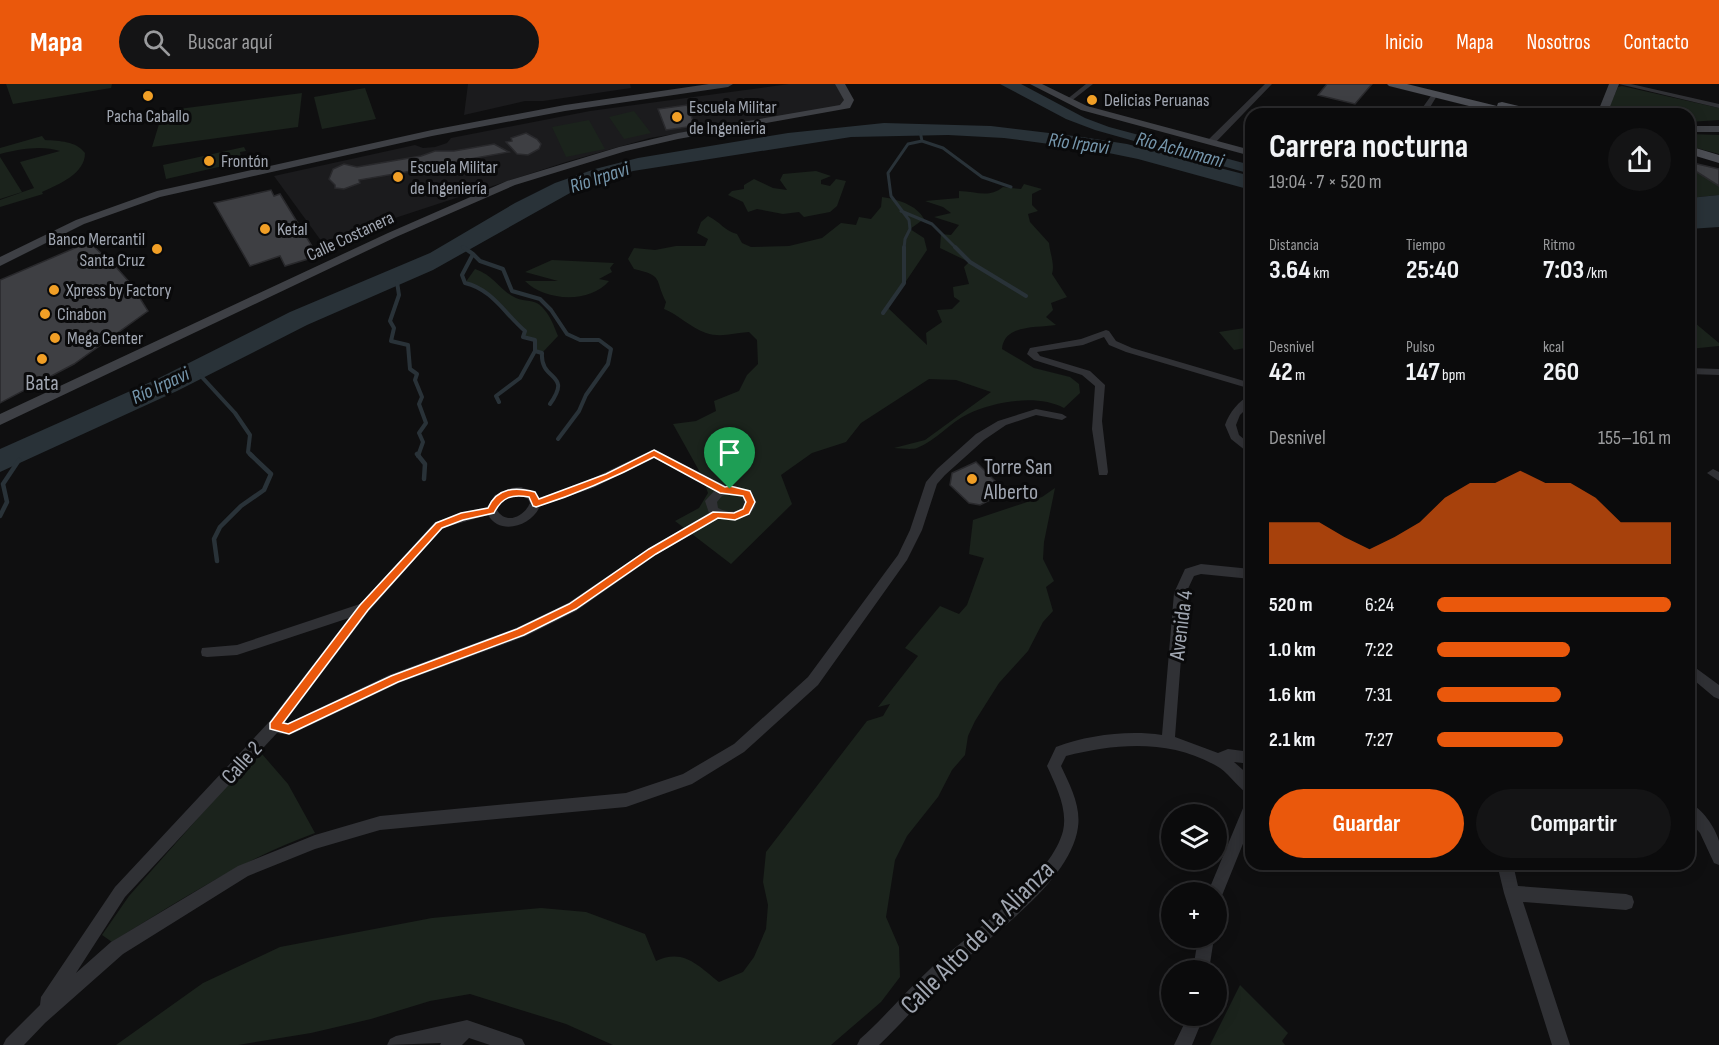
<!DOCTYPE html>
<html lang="es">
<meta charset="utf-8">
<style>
:root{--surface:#0b0b0c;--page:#141415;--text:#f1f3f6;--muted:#9a9b9d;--line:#2b2b2d;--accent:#ea580c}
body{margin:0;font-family:"Sofia Sans Condensed",sans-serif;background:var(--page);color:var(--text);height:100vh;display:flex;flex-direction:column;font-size:22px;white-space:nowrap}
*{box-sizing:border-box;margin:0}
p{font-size:20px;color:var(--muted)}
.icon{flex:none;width:33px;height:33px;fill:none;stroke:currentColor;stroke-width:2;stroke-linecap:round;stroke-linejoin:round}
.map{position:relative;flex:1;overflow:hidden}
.sheet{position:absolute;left:1245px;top:24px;width:450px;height:762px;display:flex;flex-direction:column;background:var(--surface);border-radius:18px;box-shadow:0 3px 15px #0003,0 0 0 2px var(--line)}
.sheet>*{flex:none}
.buttons{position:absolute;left:1161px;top:720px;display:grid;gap:12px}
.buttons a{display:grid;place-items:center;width:66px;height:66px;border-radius:50%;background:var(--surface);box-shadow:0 3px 15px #0003,0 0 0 2px var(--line);font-size:30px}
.pin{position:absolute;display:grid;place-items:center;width:51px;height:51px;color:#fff;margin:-62px -26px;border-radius:50% 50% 50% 0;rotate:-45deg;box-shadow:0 0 6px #0007}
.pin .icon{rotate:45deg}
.round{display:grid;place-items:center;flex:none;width:63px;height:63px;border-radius:32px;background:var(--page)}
.headline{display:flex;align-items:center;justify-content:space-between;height:102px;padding:0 24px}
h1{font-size:33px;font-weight:700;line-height:45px}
.metrics{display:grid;grid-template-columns:repeat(3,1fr);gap:9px;height:102px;padding:6px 24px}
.metrics div{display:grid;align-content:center}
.metrics b{font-size:26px;font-weight:700}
.metrics small{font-size:16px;font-weight:400}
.metrics p{font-size:16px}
.chart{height:168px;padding:12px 24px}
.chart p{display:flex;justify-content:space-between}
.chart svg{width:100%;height:108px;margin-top:6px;fill:var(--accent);opacity:.7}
.action{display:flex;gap:12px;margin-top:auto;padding:12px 24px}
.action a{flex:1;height:69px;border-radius:36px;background:var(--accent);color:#fff;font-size:24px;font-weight:700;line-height:69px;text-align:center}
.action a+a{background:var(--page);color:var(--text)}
ul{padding:0 24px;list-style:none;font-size:20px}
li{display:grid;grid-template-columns:96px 72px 1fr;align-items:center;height:45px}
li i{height:15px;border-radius:8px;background:var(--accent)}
header{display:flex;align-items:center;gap:36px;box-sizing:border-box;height:84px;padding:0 30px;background:var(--accent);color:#fff}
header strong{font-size:28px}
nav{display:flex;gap:33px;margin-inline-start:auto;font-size:21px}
.search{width:420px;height:54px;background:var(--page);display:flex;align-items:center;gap:15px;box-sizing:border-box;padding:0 21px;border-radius:33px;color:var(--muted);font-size:22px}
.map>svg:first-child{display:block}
</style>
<header>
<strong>Mapa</strong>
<div class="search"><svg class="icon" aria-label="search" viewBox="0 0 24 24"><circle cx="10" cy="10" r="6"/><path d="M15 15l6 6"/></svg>Buscar aquí</div>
<nav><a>Inicio</a><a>Mapa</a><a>Nosotros</a><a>Contacto</a></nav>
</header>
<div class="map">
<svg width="1719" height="961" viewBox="0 0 1719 961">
<rect width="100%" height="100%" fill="#0f0f10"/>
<path fill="#1b1b1d" d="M468,0H630L631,4L543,17H525L464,31Z
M789,0H836L845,17L842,21L831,24L650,54L566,78L322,158L274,92L415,61L423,64L435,63L447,59L451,54L590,27Z"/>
<path fill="#1b231c" d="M6,0H112L111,4L13,20Z
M1622,2L1719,24V36L1689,38V30H1609L1607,28L1618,3Z
M365,4L376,35L322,45L314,13Z
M302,9L298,43L152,63L163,27Z
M634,27L651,49L624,55L609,33Z
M589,36L605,65L566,73L552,43Z
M1689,50L1719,51V70L1689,62Z
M42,52L45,56C60,57 76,57 85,69C85,90 59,100 42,108L43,110L0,123V116L34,104L20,78L60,67C42,61 19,65 0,70V64Z
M244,63L246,67L240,68L241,73L235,74L236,79L166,95L163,81Z
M0,73L22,108L0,115Z
M1689,78L1719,85V111L1689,114Z
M816,87L831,92L821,96V100L830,102L836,95L846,97L837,122L830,128L804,133L799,128L783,130L757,125L748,128L743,118L728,111L732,107L744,105V101L754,95L773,104L787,106L780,96L783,90Z
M1024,100L1042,105L1032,110V121L1038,127L1028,130L1030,138L1049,159C1050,170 1055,180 1052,190L1067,213L1051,219L1053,226L1046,233L1056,241C1037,244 1004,240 1002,265L1034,284L1070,293L1079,300L1080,309L1064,324C1038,310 995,317 968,330C950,338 936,357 917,364C911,366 900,364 894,364L925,356L991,308L956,296L929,295L861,339L846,358L812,369L781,391L792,420L731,480L675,437L699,424L708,409L702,392L673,340L696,337L716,327L714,317L739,307L747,291L758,280L757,256L749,248C734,249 720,254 706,249C691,244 679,231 664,225L666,218C654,194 664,192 634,185L628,175L634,164L655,166L676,162H705L708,155L697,149L701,138L708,132C719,137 726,148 737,150L742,159L751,163L789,162L822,154L841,139L856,141L859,133L871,135L881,123L882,113C897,115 917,121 924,135L910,145L924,154L927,166L888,224L927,261L926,249L942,238L937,226L952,225L960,217L954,213L953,203L969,200L964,183L969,178L940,164L941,150L951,151L959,141L934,133L951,129L943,123L925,117L959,114V107C976,107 988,115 1003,103L1021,105Z
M552,176L614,179L610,184L612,188L599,195L609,197C589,220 545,217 525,197H558L525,188Z
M475,185C495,192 498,205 516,214C525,218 535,215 542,223C550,231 554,242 558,252L542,269L535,267V256L523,253L525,247C520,241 511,237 506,231C494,215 487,203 465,199Z
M1689,234L1719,259V262L1689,265Z
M1251,243V263L1234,266L1219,248Z
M1055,404L1044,458L1043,475L1054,497L1046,503L1053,527L1043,538L1028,567L999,599L975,637L968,652L965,671L952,686L938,713L907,752L895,776L886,833L899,863L900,893L881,918L831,961H613L566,940L470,910L430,917L371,935L311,949L238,961H116L203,899L280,863L432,834L541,824L586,828L645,850L656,877C684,864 698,882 719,898L743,888L754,873L766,845L768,821L763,798L766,768L867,637L883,632L890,620L878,623L918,572L905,564L940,522L959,530L967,521L984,474L969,470L973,436L1042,413Z
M262,670L288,700L315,749C243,775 177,818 112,858L102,851L129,812L237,690Z
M1240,901L1288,949L1282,957L1285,961H1210Z"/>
<path fill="#293238" d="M1000,0H1021L1085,34L1109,43L1251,81V90L1095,46L1066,35Z
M884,39L991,42L1082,53L1127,60L1251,92V106L1138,75L1094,66L1004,54L948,51L851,53L633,87L570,109L433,186L307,241L177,307L0,388V365L155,296L290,228L430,169L515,119L555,99L595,85L638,74L788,49Z
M1719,111V143L1689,145V114Z"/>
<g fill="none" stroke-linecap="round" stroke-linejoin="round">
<path stroke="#293238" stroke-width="3" d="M922,57L943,64L982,93L1011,103
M901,127L932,140L957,165
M463,163L466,165
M904,165L905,155L910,145L909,136L891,112L888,89L908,60L922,57L920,47"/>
<path stroke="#293238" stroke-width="4" d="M463,163L473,170L462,191L465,199C492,205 505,230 525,247L523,253L535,256V267L542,269C540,298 573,288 550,320
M955,163L970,178L1026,212
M473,170L480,177L503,185L512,207L540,215L551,226L567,250L580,256H599L611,265L608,280L586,311L579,327L558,355
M397,198L399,211L390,237L394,244L391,257L408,261L410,285L417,290L415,296L422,313L419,320L426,339L419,349L423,358L418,372
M883,229L904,199V163
M200,291L235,329L250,351L248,368L252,372
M499,318L496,312L520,294L535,267"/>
<path stroke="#293238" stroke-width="4.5" d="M417,370L425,380L424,395
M0,432L7,418L3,400L19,376
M217,477L214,455L220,443L241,422L264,406L271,390L250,370"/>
</g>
<path fill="#3e3f43" stroke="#29292c" stroke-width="1.5" d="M1327,0H1372L1355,20L1318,11Z
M687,21L695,42L666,46L658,25Z
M526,49L537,55L541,60L539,65L528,71L517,70L506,58L512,57L511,54Z
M494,60L509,68L453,78L454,80L446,82V86L440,87L423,85L359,96L360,99L344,105L335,104V101L329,95L333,85L344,80L357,83L421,72L435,67H454Z
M1689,78L1719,85V102L1689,83Z
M271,106L274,112L280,110L318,172L285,182L280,172L250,182L214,119Z
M89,158L116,183L131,200L148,227L74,280L0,319V196Z
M976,378L1006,408L980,421L969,419L950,401L952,389Z"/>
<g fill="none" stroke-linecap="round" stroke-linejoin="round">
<path fill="#303135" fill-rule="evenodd" d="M1086,0H1093L1070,18H1066V16Z
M1265,0H1272L1214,60H1208V56Z
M1619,0H1631L1719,20V24Z
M1433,9L1438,10L1426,30H1418Z
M1106,246L1109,247L1116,257L1132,264L1251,299V305L1126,268L1109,261L1104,253L1083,261L1037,268L1040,272L1090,287L1105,301L1102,337L1108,388L1107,391H1099L1092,345L1095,302L1082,291L1034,276L1027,270L1030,264L1081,255Z
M1689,284L1719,285V291L1689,290Z
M1251,311V320L1240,331L1236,341L1239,351L1251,361V371L1231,355L1225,341C1229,329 1239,316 1251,311Z
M1036,325L1062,330L1067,333L1062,336L1036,331L1006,341L984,356L945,391L937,400L922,446L907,476L818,601L744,668L692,700L626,723L380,746L315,765L248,792L123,870L45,939L24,961H3L6,955L40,921L41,913L115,803L269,638L349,534L237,571L207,573L202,572L201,568L202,564L237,561L360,520L435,438L487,423L495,411L511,404L521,403L536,409L539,414L585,398L654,365L726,402L730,401L751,407L756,417L755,423L750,430L733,436L719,434L656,471L576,527L526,552L399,599L294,649L289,651L277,649L125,813L76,889L111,858L238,782L315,751L380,732L626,709L683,690L734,660L808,593L898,471L910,446L926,398L937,385L976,350L998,337ZM654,374L715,406L705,417L709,429L648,465L568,519L516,544L389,591L288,639L285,638L368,528L443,444L488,431C500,452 532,442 540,422L593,404ZM730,409L743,413L744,422C737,429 727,429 718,424L717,418L722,412ZM520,411L528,415L530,419C524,433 506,441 497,426C501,415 509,412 520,411Z
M1713,385L1719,388V397L1707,389Z
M1201,480L1251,485V495L1201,490L1194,492L1186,509L1175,653L1218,669L1228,665L1251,668V680L1234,678L1251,693V712C1242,708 1230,691 1220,684C1172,655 1118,659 1066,672L1061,682C1070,701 1081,722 1078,743C1071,798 988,853 950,889C925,912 903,938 879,961H857L860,955C884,934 904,909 928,887C965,852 1050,797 1063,747C1068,725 1056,702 1047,682L1056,663C1088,651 1128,646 1162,651L1174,509L1185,485Z
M1689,579L1719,601V615L1714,613L1689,592Z
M1251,715V740L1221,814L1216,817V808H1208L1246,717Z
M1689,719C1702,724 1715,743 1719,757C1719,764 1719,774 1719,781L1714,779L1700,749L1689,737Z
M1497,780H1513L1518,802L1626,810L1632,812L1634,818L1632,824L1626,826L1523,818L1570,961H1552L1504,809Z
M1198,854H1214L1209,886H1193Z
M1188,932H1204L1192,961H1174Z
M467,936L522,955L525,961H490L469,954L462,961H440L441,959L387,961L390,955L396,952Z"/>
<path fill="#3e4045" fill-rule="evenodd" d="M709,0H733L728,3L565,27L432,52L160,113L84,140L0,182V173L76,136L157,107L432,46L565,21Z
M835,0H845L854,16L850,24L678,55L626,67L515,101L396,153L0,341V330L388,149L507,97L619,63L678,49L840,21L844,16Z
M1030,0H1042L1087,22L1251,66V72L1081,26Z
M1609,0H1619L1607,30H1597Z
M1689,42H1719V48H1689Z"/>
<path fill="#4c4e54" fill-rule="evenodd" d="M1387,0H1407L1497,22L1498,19L1502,18L1544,28L1546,30H1501L1389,2Z
M1689,62L1719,71V79L1689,70Z"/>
</g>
<path fill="#ea580c" stroke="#fff" stroke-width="1.5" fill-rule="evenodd" d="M654,366L725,403L730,402L750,407L755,418L749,430L735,436L718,434L656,470L576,525L524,551L398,598L293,648L289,650L270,645V639L360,521L436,439L461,429L488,424C497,403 516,403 535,408L539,415L606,390ZM654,373L720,409L743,412L746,418L743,425L734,429L713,428L649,465L569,520L517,545L391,592L288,640L283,639L368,526L442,444L463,436L494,429C502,413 512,410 529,413L533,422L536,423C577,410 616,393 654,373Z"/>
<g fill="#f19f26" stroke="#0a0a0b" stroke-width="2">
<circle cx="148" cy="12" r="6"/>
<circle cx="1092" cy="16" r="6"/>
<circle cx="677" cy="33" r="6"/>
<circle cx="209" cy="77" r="6"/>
<circle cx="398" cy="93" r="6"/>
<circle cx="265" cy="145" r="6"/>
<circle cx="157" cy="165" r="6"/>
<circle cx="54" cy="206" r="6"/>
<circle cx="45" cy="230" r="6"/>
<circle cx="55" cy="254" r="6"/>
<circle cx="42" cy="275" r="6"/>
<circle cx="972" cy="395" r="6"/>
</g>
<g text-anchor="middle" stroke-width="6" stroke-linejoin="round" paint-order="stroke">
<g font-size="18" fill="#a0a6b1" stroke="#0a0a0b" text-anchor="start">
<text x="1104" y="22">Delicias Peruanas</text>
<text x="689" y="29">Escuela Militar<tspan x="689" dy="21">de Ingenieria</tspan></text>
<text x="148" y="38" text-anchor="middle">Pacha Caballo</text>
<text x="221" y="83">Frontón</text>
<text x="410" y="89">Escuela Militar<tspan x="410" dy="21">de Ingeniería</tspan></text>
<text x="277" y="151">Ketal</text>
<text x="145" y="161" text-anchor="end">Banco Mercantil<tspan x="145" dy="21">Santa Cruz</tspan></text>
<text x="66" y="212">Xpress by Factory</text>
<text x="57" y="236">Cinabon</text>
<text x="67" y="260">Mega Center</text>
</g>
<g font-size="18" fill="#a0a6b1" stroke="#0a0a0b">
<text transform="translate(350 152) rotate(-25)" y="6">Calle Costanera</text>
</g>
<g font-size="20" font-style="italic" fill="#7697ad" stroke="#0a0a0b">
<text transform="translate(1079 59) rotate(8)" y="7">Río Irpavi</text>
<text transform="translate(1180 65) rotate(15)" y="7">Río Achumani</text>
<text transform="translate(599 93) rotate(-18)" y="7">Río Irpavi</text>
<text transform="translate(160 301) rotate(-25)" y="7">Río Irpavi</text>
</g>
<g font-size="22" fill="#a0a6b1" stroke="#0a0a0b">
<text x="42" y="306">Bata</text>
<text x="984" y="390" text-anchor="start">Torre San<tspan x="984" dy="25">Alberto</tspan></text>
</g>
<g font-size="22" fill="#a0a6b1" stroke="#0a0a0b">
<text transform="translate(1180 541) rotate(-83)" y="8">Avenida 4</text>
<text transform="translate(241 678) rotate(-48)" y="8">Calle 2</text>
</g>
<g font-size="27" fill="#a0a6b1" stroke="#0a0a0b">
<text transform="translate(977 853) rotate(-45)" y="9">Calle Alto de La Alianza</text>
</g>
</g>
</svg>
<div class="buttons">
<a><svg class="icon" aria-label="layers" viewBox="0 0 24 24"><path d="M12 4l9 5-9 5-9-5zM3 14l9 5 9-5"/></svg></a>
<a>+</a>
<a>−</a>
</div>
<div class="pin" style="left:730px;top:405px;background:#1e9e55"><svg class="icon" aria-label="arrive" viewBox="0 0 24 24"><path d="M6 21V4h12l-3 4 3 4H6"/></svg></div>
<section class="sheet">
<div class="headline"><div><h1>Carrera nocturna</h1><p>19:04 · 7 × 520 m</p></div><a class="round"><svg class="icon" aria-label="share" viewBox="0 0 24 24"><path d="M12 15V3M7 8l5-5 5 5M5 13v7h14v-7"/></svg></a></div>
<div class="metrics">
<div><p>Distancia</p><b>3.64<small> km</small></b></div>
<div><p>Tiempo</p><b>25:40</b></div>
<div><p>Ritmo</p><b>7:03<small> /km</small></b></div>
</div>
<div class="metrics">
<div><p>Desnivel</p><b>42<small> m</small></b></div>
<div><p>Pulso</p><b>147<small> bpm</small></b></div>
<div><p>kcal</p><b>260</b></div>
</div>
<div class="chart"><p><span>Desnivel</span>155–161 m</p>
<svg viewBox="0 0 160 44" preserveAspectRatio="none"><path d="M0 44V27L10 27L20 27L30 33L40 38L50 33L60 27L70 17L80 11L90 11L100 6L110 11L120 11L130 17L140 27L150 27L160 27V44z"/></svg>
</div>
<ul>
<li><b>520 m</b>6:24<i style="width:100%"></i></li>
<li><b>1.0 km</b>7:22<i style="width:57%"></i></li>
<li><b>1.6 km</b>7:31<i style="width:53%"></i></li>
<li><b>2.1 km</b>7:27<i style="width:54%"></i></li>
</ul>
<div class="action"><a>Guardar</a><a>Compartir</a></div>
</section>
</div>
